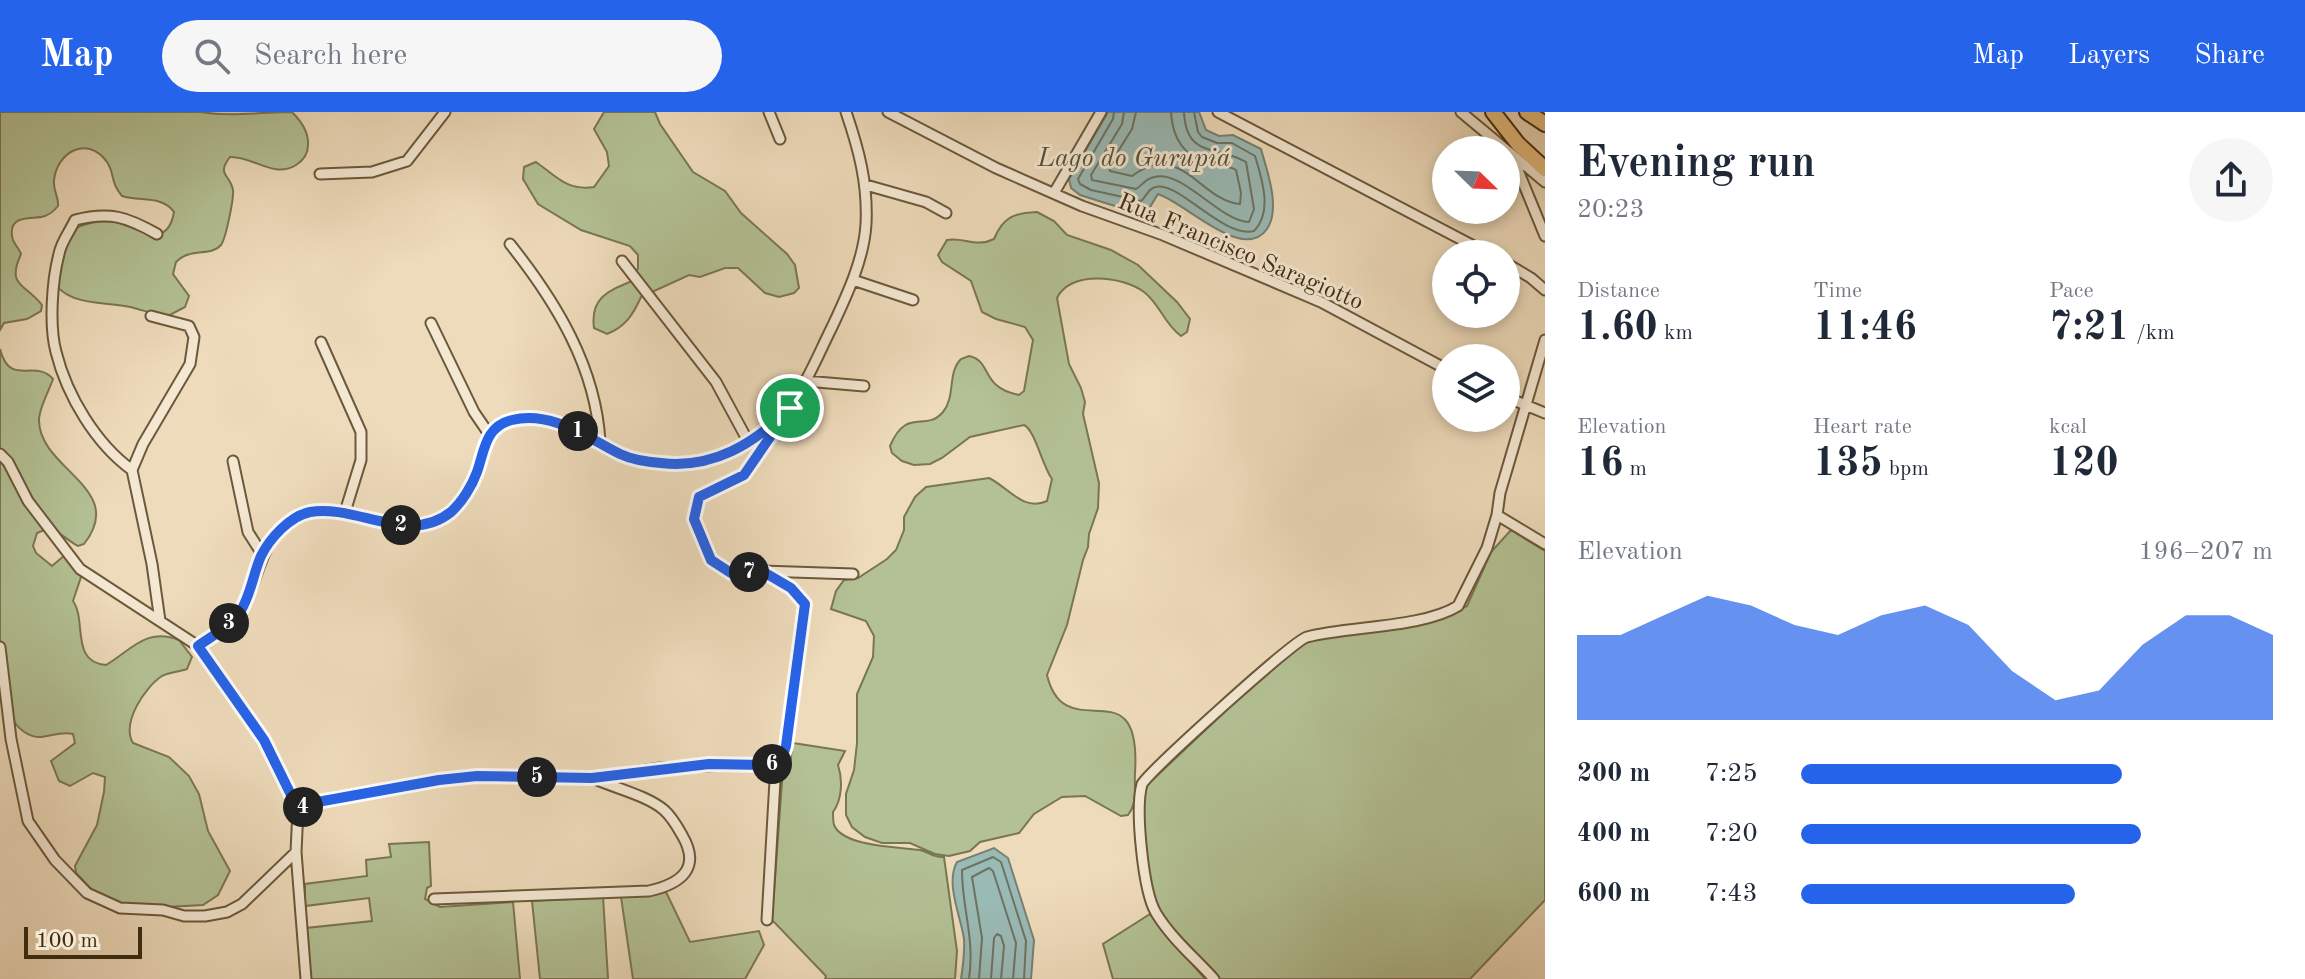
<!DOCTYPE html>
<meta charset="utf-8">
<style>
:root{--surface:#fff;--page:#f6f6f7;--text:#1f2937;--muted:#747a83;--accent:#2563eb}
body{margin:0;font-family:"Old Standard TT",serif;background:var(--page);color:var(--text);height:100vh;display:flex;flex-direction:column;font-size:30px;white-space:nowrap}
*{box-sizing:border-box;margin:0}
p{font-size:26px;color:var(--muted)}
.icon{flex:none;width:44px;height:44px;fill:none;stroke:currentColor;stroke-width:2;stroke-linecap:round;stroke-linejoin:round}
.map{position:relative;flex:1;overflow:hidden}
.panel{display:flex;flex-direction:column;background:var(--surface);width:760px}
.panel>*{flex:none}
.needle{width:52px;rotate:113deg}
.fabs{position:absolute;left:1432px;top:24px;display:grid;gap:16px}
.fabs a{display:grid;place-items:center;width:88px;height:88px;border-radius:50%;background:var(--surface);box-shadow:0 4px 12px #0003;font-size:40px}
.scale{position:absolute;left:24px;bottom:20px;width:118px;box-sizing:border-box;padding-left:8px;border:4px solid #402c0f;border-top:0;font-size:22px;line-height:28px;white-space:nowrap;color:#402c0f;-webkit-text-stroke:6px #f4e8d3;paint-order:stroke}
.pin{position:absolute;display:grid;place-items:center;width:68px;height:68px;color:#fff;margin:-34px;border:4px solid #fff;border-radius:50%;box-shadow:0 2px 8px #0007}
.km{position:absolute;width:40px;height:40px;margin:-20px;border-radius:50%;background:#222;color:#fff;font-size:22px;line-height:40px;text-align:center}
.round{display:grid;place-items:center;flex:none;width:84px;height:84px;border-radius:42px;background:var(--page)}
.summary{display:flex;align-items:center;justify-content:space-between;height:136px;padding:0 32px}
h1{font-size:44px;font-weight:600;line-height:60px}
.stats{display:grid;grid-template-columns:repeat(3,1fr);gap:12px;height:136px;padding:8px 32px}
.stats div{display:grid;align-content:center}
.stats b{font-size:40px;font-weight:600}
.stats small{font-size:22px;font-weight:400}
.stats p{font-size:22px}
.chart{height:224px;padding:16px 32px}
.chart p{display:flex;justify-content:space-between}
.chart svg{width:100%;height:144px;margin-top:8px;fill:var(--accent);opacity:.7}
ul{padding:0 32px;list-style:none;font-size:26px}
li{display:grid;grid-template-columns:128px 96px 1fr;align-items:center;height:60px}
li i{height:20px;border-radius:10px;background:var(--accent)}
header{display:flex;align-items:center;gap:48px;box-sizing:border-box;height:112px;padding:0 40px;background:var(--accent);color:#fff}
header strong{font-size:38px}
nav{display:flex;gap:44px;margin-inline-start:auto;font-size:28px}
.search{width:560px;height:72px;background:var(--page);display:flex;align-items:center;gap:20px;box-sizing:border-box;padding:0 28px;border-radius:44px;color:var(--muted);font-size:30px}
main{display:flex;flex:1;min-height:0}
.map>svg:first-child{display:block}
</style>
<header>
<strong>Map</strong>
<div class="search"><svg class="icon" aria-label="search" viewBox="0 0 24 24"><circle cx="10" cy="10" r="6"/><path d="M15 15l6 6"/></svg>Search here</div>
<nav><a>Map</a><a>Layers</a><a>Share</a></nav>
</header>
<main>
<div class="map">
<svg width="1545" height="867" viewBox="0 0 1545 867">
<rect width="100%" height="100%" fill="#eedbbb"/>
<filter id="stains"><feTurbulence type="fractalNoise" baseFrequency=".0025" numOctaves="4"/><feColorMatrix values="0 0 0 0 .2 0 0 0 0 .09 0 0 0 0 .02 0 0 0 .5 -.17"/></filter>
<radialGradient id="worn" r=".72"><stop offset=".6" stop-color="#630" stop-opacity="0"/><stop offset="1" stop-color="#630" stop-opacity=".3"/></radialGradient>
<path fill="#b3c194" stroke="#7a7652" stroke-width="2" d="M0,0H201C231,5 261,0 292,0C300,8 309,20 308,33C308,42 304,48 296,53C274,67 253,44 230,45C216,63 230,62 233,78C234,86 226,126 221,133C211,145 190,135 176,150L173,162L189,184L185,195L168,204C155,203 143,198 130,195C103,189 63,195 51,164L73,117C85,112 98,108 111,109C135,113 167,141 174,100C162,83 140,90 122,84C110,70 115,62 107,50C87,22 56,41 54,69C53,79 59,85 58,94C54,99 48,104 41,105C30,107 9,103 12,124C12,130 19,136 21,142C6,175 25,171 42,193L41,199L27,207L4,211L0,218Z
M604,0H655L660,12L693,60L725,79L741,101L787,142L795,153L799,176L794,181L779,185L765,181L738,156H725L700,165L689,163L641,185C633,203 625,215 607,222L594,216C590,186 608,179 632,169L638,156V143L630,134L581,118L538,92L523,67L524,55L536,50C557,65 567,79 594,75L609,54L607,40L594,17Z
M1037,100L1054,109L1067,123L1111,138L1138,153L1177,190L1190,207L1187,220L1181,224C1164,212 1160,192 1144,180C1123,164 1070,158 1057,186L1069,252L1081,276L1085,290L1083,302L1099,371L1098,396L1089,422L1088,435L1083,448L1067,513L1047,563C1065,639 1142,550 1135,661C1134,677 1138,690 1128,703L1121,704L1085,684L1062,685L1034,702L1019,721L980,730L970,739L949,744L935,742L910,731H882L865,725L852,715L846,703V682L854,658L857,631V582L873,545L874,524L866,509L831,497L836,479L844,468L858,466L887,447L896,438L904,418V405L915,385L926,375L989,366C1008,375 1023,400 1047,389L1052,367C1042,353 1035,318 1024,313L970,325L942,346L930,352L914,353L902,349L892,341L890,334C907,294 925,321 943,300C956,284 947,261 961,247L969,244C993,249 979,275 1019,283L1024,279L1033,228L1025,215L996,207L982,200L971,169L942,150L938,143L947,128C964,125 976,136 994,127C1003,105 1014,101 1037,100Z
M0,237C10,276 35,246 53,267C49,279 39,296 39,308C39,358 128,376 84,432L78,434C62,426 56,411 37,421L33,434L36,441L52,454L66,442L83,459L73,489C87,509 70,550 106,553C131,538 147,515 179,528L192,545L187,557C179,560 170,560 162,564C145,575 121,611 133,631L169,645L189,664L199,682L208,719L230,759L218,783L203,793L130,797L95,781L76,761L75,754L97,713L104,680L105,665L93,661L70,674L59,669L51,649L75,631L73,622C62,619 52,624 41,625C19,626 5,599 0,580Z
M1511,418L1545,439V788L1470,867H1220C1200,847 1175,827 1161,803C1144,775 1142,707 1145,675L1298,531L1459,498L1467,494L1491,440Z
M793,631L845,639L838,653C843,668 842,688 833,700C833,705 833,709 834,713C843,735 900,735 920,738C929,740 933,746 944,745L957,839L955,867H825L826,864L772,808L783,656L790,651Z
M429,730L431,774L427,776L425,787L440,795L513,790L520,867H311L308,857L306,816L372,809L369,786L305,794V772L367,764L366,748L391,745L389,732Z
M666,780L690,830L759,819L764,833L745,867H633L621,785Z
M603,784L608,867H540L532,789Z
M1150,802L1205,867H1113L1103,832Z"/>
<path fill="#9abab5" stroke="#768173" stroke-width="2" d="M1108,0H1199L1206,18L1219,24L1233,23L1261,37C1267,59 1281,96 1267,117C1243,151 1186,91 1158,82L1147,100L1126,94L1118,95L1080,83L1071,76L1069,67Z
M994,736L1008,746L1034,828L1031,867H961C963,854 965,841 964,827C961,805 945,771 957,750Z"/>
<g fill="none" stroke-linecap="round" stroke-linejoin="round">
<path stroke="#6d7362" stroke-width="2" d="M1114,0L1113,7L1078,67L1080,72L1091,78L1141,89C1145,86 1148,78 1153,76C1175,64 1222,127 1254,119C1273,100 1262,67 1255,44L1232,31H1217L1202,25L1198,20L1194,0
M1124,0L1122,12L1091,63L1092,68L1136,77C1141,74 1145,68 1151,66C1181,54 1218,109 1249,110L1254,97L1246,50C1218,33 1186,47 1184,0
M1136,0L1132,17L1109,54L1110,59L1132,64C1181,27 1200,89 1240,92L1241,81L1236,58C1227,53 1220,55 1211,53C1185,46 1172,26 1171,0
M969,867C975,825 962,798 962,758L993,745L1001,750L1026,829L1024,867
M979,867L982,826L972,765L989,756L993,759L1016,831L1013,867
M991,867L994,826L997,822L1001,824L1004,834L1001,867"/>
<defs>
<path id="minor" d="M769,0L780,27
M888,0L996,56L1082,94L1163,123L1321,190L1446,257
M1218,0L1489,142
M1461,0L1545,70
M1513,46L1545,124
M320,62L372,60L407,49L445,0
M866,73L926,90L946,101
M1054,81L1101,0
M157,122C127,105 110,99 75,108C70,119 61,130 59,142C52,168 49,214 56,240C67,284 96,332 132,358L152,452L160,509
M510,132C556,190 596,255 600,330
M622,149L716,270L749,331
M1506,151L1531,166L1545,178
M853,168L913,188
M431,211L474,300L489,322
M1545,228L1500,381L1497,403L1545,432
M321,230L361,320V348L345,400
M805,269L864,274
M1506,285L1545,301
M776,315L744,363L699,385L694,407L711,448L731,461L762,459L853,462
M0,342L8,350L28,389L80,457L198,534L264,628L298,697L296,740L306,867
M233,349L248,420L262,442
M132,358L143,332L190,252L194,225L189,214L151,204
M762,459L791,476L805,492L786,634L783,645L776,651L767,808
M198,534C210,525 232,514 240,501C259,470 259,429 292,407C337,377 400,438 449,401C466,387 476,365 482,345C484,338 485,327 489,322C493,315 502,311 509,309C550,296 587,328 622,343C636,349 654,351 669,352C714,352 763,333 790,295C807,271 819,241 832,215C847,183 864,147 866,112C868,72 859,38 846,0
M0,535L11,627L28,709L55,748L87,781L120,796L163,798L184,804H205L227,800L242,792L296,740
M298,697L334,686L439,668L477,664L592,666L660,656L776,651
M434,787L649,779C680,772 702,757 682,723C677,714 672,705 664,698C648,684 615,676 595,667
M1214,867C1195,846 1171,826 1156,801C1143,779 1135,697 1142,672C1154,655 1294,528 1307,525C1348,514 1423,516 1458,494L1487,436L1497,403"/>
<path id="primary" d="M1493,0L1518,32L1545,57
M1527,0L1545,12"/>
</defs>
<use href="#minor" stroke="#6c583a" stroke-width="13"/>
<use href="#primary" stroke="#402c0f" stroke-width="18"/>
<use href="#minor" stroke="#f4e8d3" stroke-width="9"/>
<use href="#primary" stroke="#e7be7e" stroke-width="14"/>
</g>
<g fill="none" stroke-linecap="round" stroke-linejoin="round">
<defs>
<path id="route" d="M790,296L744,363L699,385L694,407L711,448L731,461L762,459L791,476L805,492L786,634C783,645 780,649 769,653L709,652L592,666L477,664L439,668L312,691L298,697L264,628L198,534C210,525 232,514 240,500C251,483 253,462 261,444C270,426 290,404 310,400C356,392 409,434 451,400C462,390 472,374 477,360C485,337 485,315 512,308C551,298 588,326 620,342C633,348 647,350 661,351C713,357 754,332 790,296Z"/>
</defs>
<use href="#route" stroke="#fff" stroke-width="16"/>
<use href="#route" stroke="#2563eb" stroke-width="10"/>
</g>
<g text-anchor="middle" stroke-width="6" stroke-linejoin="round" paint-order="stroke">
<g font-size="24" fill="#402c0f" stroke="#f4e8d3">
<text transform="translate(1241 139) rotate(23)" y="8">Rua Francisco Saragiotto</text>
</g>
<g font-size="26" font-style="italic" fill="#565038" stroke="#f4e8d3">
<text x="1134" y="54">Lago do Gurupiá</text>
</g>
</g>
<rect width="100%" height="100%" filter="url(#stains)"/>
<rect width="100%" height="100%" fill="url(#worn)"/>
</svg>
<div class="fabs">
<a><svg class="needle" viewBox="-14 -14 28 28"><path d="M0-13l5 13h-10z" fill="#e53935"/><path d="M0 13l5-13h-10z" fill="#747a83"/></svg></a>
<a><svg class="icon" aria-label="locate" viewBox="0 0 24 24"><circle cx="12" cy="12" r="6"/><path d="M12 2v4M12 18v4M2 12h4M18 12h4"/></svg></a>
<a><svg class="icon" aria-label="layers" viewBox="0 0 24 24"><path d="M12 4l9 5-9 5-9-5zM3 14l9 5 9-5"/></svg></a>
</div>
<div class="scale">100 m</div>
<div class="pin" style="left:790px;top:296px;background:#1e9e55"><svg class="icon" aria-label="arrive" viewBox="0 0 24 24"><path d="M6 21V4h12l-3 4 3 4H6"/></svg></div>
<b class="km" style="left:578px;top:319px">1</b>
<b class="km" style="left:401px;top:413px">2</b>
<b class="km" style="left:229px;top:511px">3</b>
<b class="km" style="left:303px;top:695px">4</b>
<b class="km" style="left:537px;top:665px">5</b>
<b class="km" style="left:772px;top:652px">6</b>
<b class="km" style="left:749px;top:460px">7</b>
</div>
<section class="panel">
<div class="summary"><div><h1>Evening run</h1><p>20:23</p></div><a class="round"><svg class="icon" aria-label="share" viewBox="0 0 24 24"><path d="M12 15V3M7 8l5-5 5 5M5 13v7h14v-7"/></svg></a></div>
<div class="stats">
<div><p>Distance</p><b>1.60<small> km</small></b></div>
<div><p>Time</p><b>11:46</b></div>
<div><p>Pace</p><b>7:21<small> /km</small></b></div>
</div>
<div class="stats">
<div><p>Elevation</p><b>16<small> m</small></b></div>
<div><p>Heart rate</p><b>135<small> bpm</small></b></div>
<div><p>kcal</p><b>120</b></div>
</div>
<div class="chart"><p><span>Elevation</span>196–207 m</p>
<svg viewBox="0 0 160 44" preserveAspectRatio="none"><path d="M0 44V18L10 18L20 12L30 6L40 9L50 15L60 18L70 12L80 9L90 15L100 29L110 38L120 35L130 21L140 12L150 12L160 18V44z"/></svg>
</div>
<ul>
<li><b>200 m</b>7:25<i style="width:68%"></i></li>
<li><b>400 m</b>7:20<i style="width:72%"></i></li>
<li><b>600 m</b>7:43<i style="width:58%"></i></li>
</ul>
</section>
</main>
